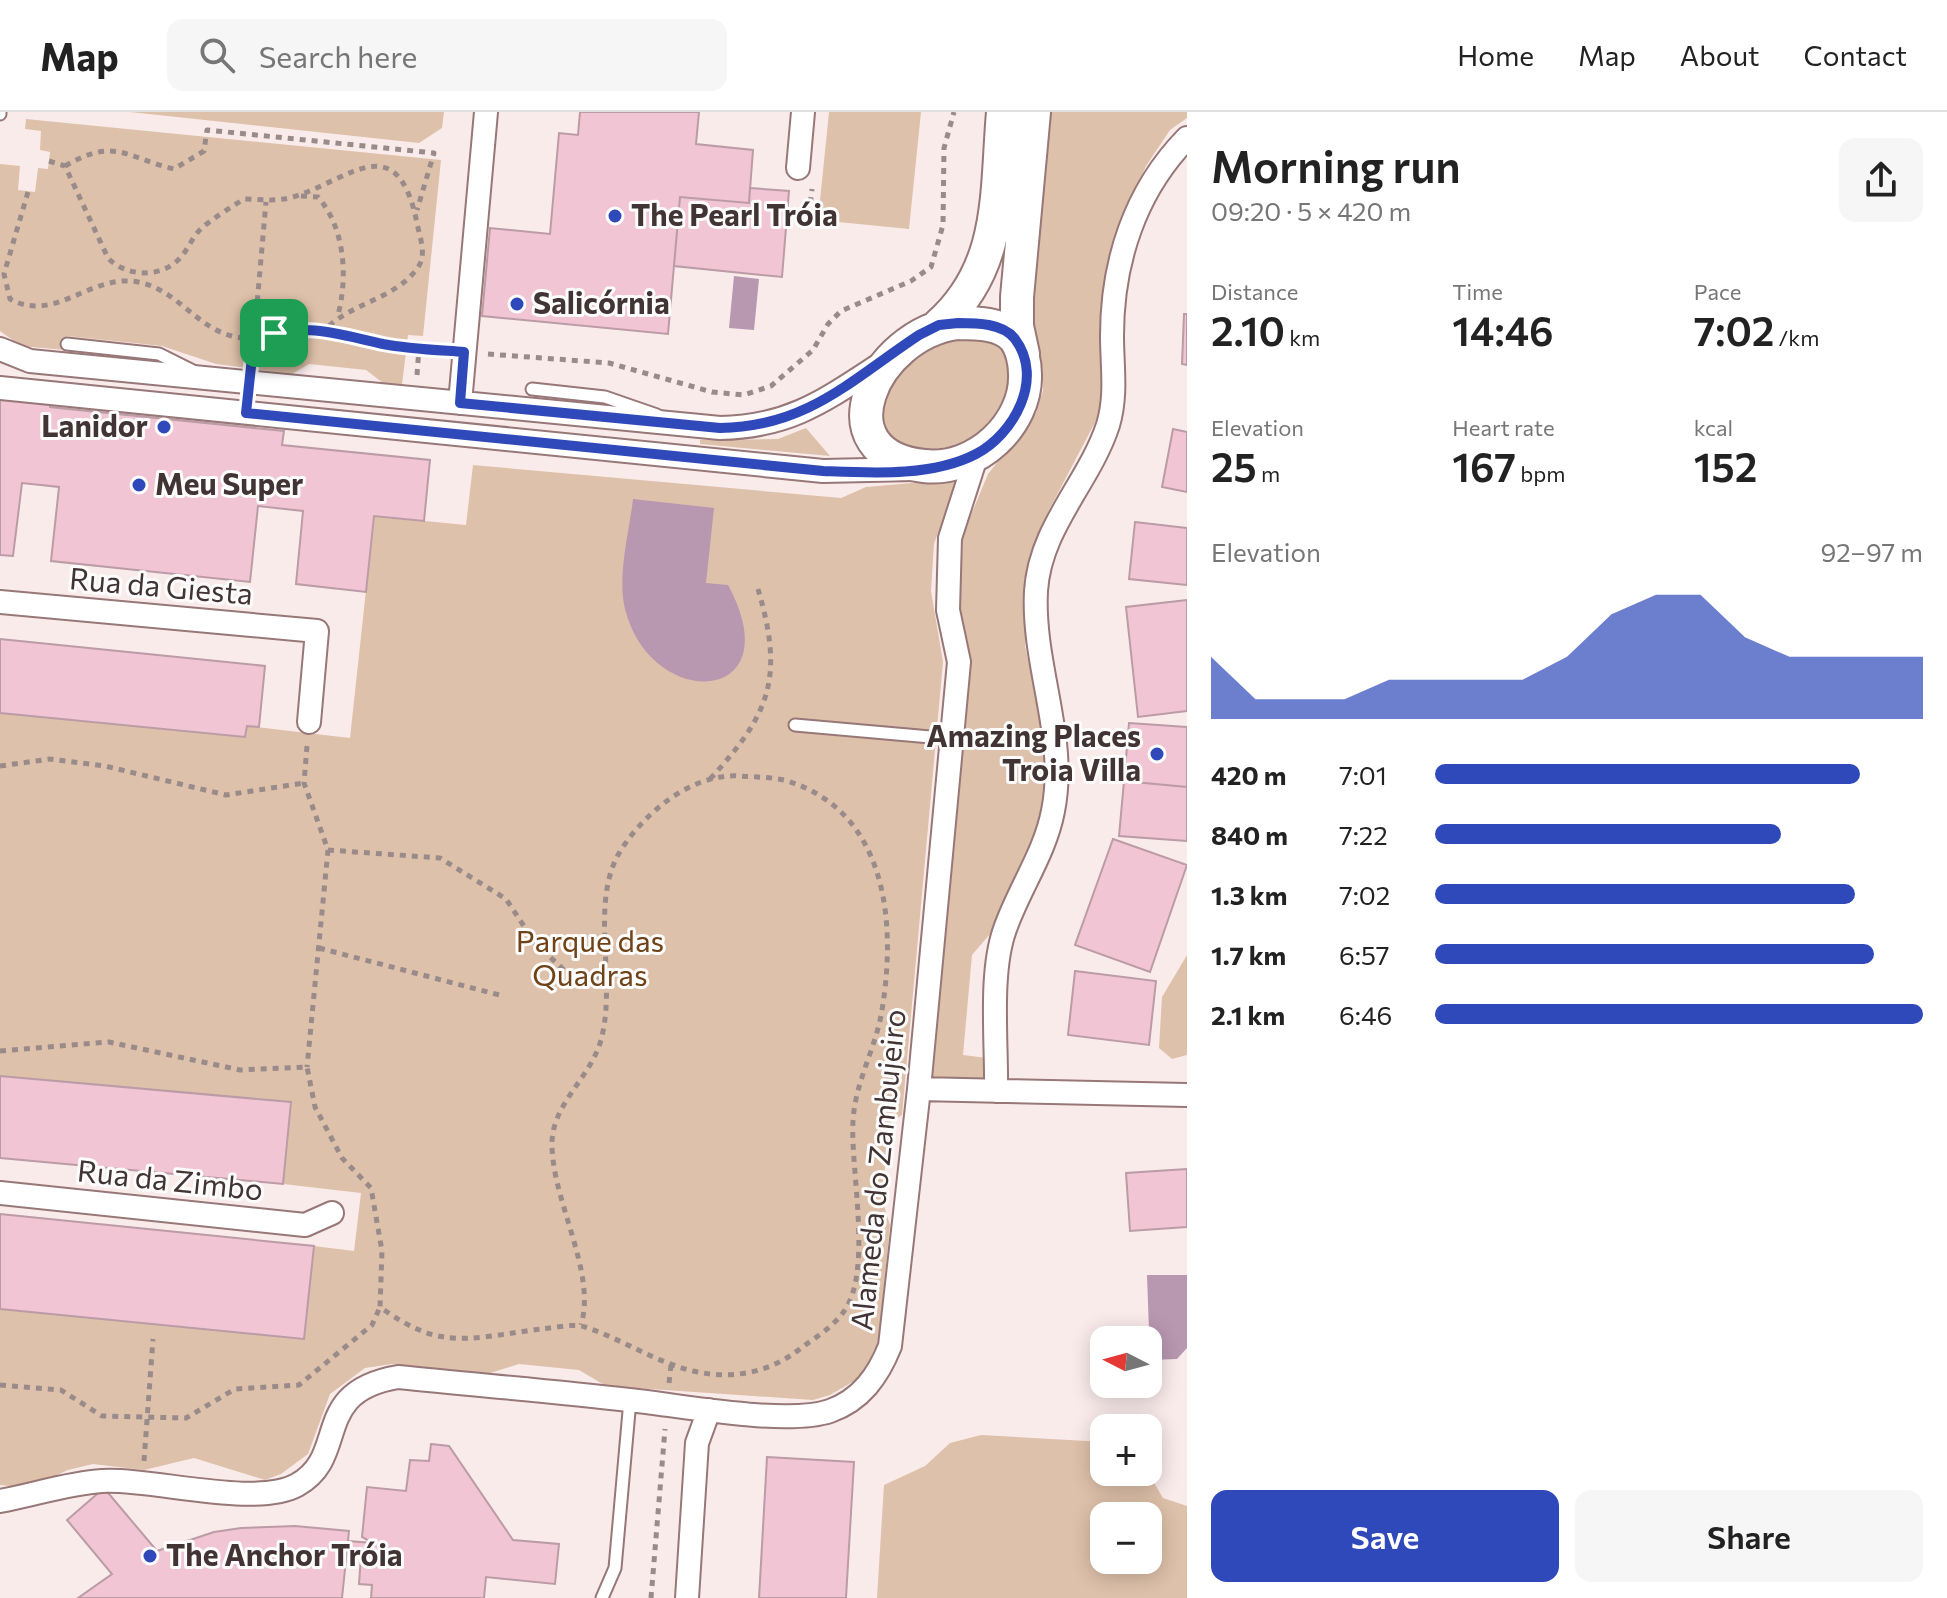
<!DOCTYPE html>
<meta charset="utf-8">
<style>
:root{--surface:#fff;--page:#f6f6f6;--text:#222;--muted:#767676;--line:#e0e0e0;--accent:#2f49ba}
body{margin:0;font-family:Commissioner,sans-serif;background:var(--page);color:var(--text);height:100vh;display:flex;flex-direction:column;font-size:30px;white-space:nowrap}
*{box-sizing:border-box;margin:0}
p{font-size:26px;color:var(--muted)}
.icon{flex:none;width:44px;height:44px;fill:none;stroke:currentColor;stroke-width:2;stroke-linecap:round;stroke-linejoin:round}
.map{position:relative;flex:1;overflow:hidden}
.sheet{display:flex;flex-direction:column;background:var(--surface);width:760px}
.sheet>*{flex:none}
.needle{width:52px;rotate:276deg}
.fabs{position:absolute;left:1090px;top:1214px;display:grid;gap:16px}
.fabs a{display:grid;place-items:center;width:72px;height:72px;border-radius:16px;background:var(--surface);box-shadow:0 4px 20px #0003;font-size:40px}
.pin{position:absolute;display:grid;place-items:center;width:68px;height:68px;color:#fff;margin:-34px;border-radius:16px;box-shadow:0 4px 12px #0006}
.round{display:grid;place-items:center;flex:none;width:84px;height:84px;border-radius:16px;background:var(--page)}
.overview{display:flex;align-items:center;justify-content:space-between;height:136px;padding:0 24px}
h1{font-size:44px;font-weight:600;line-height:60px}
.metrics{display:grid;grid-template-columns:repeat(3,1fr);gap:12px;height:136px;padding:8px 24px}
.metrics div{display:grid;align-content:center}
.metrics b{font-size:40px;font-weight:600}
.metrics small{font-size:22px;font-weight:400}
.metrics p{font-size:22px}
.chart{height:224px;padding:16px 24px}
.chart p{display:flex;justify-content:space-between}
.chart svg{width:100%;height:144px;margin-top:8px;fill:var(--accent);opacity:.7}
.primary-button{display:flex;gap:16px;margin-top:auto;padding:16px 24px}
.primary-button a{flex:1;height:92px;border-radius:16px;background:var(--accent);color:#fff;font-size:32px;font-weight:600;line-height:92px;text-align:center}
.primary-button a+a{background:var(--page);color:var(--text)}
ul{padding:0 24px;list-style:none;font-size:26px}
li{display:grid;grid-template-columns:128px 96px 1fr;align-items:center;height:60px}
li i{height:20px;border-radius:10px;background:var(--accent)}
header{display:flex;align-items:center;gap:48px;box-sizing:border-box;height:112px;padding:0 40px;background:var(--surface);border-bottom:2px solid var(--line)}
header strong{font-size:38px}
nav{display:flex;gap:44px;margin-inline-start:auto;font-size:28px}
.search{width:560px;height:72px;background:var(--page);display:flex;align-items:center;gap:20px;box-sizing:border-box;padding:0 28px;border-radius:16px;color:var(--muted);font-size:30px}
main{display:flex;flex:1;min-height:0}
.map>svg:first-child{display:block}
</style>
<header>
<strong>Map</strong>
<div class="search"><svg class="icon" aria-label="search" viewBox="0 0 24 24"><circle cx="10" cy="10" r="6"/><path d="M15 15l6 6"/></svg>Search here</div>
<nav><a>Home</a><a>Map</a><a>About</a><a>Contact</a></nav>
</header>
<main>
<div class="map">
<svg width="1187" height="1486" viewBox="0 0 1187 1486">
<rect width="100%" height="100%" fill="#faebeb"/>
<path fill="#dec1aa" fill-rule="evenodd" d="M130,0H444L442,16L419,31Z
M829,0H921L909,117L818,108Z
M1051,0H1187V6L1170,18L1146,54L1130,90L1101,299L1049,398L1030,448L1025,534L1042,611L1048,672L1036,722L1017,769L990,822L972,843L963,943L987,946V967L927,965L969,559L967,528L956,480L963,422L988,362L1036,301L1043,278L1042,251L1034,222V186Z
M26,7L441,48L423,224L408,223L402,273L383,271L366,258L309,252L292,262L216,252L162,234L67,224L65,238L21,234L0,219V52L20,54L18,78L35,80L38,56L48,57L50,40L40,38L41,19L25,17Z
M943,225C956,225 974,223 986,226C1021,236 1014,282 996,304C969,338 907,354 881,312C887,263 903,252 943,225Z
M806,316L830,344L700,332V328L778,327Z
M473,353L841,386L866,375L957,367L934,432L931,479L943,550L902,1003L889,1012L882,1087L890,1113L879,1228L861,1265L830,1283L813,1288L606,1274L579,1258L519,1252L487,1262L392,1252L365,1256L330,1282L308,1342L281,1362L265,1368L194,1346L144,1358L93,1352L68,1358L29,1376L0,1373V1197L304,1227L314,1134L354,1139L361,1081L283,1072L290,990L0,964V601L245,625L247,614L350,626L374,404L466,413Z
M1187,843V943L1172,947L1159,936L1162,885Z
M981,1323L1104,1330V1360H1148V1332H1155L1153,1369L1163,1386L1187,1394V1486H877L884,1373L925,1354L950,1331ZM1104,1404H1148V1448H1104Z"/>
<path fill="#b897b1" d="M734,164L759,167L754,218L729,216Z
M633,387L714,396L706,471L728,473C793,593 651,601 625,497C617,464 629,421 633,387Z
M1147,1163H1187V1236L1177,1247L1150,1248Z"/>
<path fill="#f1c5d4" stroke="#bb9ba6" stroke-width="2" d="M580,0H699L696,32L753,38L749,91L680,85L668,222L482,204L490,116L550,122L559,21L578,23Z
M750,76L789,79L782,165L674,154L680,85L749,91Z
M1184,202H1187V253L1182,252Z
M0,285L50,290V295L284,319L282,333L430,348L424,409L374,404L366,480L296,472L303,399L258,394L250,470L51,449L59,375L22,371L13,444L0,443Z
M1173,317L1187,320V380L1162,375Z
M1135,410L1187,416V473L1129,467Z
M1187,488V599L1138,605L1126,495Z
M0,527L265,554L259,615L247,614L245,625L0,601Z
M1129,611L1187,615V675L1124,669Z
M1124,669L1187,675V729L1119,724Z
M1113,727L1187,753L1150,860L1075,833Z
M1075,859L1156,869L1149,933L1068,923Z
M0,964L291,990L283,1072L0,1046Z
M1187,1057V1115L1130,1119L1126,1061Z
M0,1102L314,1134L304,1227L0,1197Z
M431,1332L449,1334L513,1428L559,1432L555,1472L486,1465L484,1486H371L372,1473L359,1472L361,1444L372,1445L373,1431L362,1425L367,1375L406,1379L410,1348L429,1349Z
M767,1345L854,1350L846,1486H759Z
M104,1376L157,1439L214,1420L241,1416L295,1414L349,1419L342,1486H78L112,1462L67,1408Z
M348,1429L373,1431L372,1445L347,1443Z"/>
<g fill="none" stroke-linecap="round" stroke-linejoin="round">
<defs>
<path id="lane" d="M0,2V0
M67,232L159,242L197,261
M532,277L605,285L657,303
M795,613L953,627
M602,1486L615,1456L630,1288"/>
<path id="street" d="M798,56L803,0
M0,237L30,249L720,316C792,315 828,286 887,248
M0,276L823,359L914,357
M460,291L486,0
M0,490L317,519L309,610
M919,977L1187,983
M996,979C997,931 989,861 1005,817C1019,777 1045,741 1053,699C1068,625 1032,554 1036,479C1040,415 1089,371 1108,313C1117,283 1112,254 1112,224C1112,150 1135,79 1187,26
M0,1081L305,1113L332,1101
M0,1389C33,1383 69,1371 102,1369C152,1366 255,1396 297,1373C350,1344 309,1280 398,1265C475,1273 552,1279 629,1288C678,1293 786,1314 830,1299C861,1288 878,1264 890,1234L919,977L959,550L948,498L950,426L977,342
M687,1486L697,1331L709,1298"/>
<path id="secondary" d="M958,211C976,211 1003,211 1015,227C1022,236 1025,251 1025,262C1027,312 976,360 924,354C820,343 872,222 958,211Z
M939,213C1004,155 996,80 1003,0
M1023,242L1017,214V185L1034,0"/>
</defs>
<use href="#lane" stroke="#977777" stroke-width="15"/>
<use href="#street" stroke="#977777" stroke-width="26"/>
<use href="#secondary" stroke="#977777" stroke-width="36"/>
<path stroke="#9a8b8b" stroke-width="5" stroke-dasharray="6 6" stroke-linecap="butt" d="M49,49L65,54L108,146C126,165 162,167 181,145C189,136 193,123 203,115C212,107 233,94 244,87C261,87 276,90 293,85C351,67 397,14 417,111C420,127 428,144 416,158C393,188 350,191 325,218
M65,54C115,25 125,45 174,57L204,39L207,18L434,41L417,98
M28,80L4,162L10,187C55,212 91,161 138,170C176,177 196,215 232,224C261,232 292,215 322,218C343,219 361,227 381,231C401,236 422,236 442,238
M301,84L318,85C345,116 348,165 338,203
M809,103L812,77
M488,242L609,251L712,280L744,283L771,274L813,238L828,212L841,199L911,169L931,155L943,113L944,36L954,0
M252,249L266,90
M417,263L419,236
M307,634L304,671L328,738L307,955
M0,654L50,647L105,654L226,683L304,671
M710,667C771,601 784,565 758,477
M328,738L440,746L506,787L535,831L564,858L608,867
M319,836L503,884
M0,939L109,930L240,958L307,955L315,995L342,1046L371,1076L382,1139L380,1195C398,1208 421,1222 444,1225C470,1230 514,1220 541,1217C555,1216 572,1211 585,1215C622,1227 655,1250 693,1259C732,1268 770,1261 801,1236C815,1226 831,1216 842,1202C874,1163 850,1058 853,1009C855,970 876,936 882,898C897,808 886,697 784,668C770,665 754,665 739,664C691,661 641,703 618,743C590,795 617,869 601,928C591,965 553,991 552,1030C551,1088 597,1159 581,1213
M669,1271L671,1253
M0,1273L61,1278L102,1304L186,1306L235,1277L299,1273L372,1213L380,1195
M144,1349L153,1227
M651,1486L665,1317"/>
<use href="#lane" stroke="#fff" stroke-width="11"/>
<use href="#street" stroke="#fff" stroke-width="22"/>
<use href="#secondary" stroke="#fff" stroke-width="32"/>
</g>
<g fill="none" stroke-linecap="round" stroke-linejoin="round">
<defs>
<path id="route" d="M958,211C976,211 1003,211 1015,227C1045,267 1013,323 976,342C932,365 871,361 823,359L246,301L254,227C307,210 332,221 383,232C409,237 437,238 464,240L460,291L720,316C807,315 851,268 919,223L939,213Z"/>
</defs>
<use href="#route" stroke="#fff" stroke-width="16"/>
<use href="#route" stroke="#2f49ba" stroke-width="10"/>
</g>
<g fill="#2f49ba" stroke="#fcfcfc" stroke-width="3">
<circle cx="615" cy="104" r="8"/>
<circle cx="517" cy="192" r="8"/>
<circle cx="164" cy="315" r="8"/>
<circle cx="139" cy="373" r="8"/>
<circle cx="1157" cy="642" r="8"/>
<circle cx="150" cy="1444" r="8"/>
</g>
<g text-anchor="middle" stroke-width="6" stroke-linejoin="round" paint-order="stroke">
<g font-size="30" font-weight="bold" fill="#423434" stroke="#fcfcfc" text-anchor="start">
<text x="631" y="114">The Pearl Tróia</text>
<text x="533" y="202">Salicórnia</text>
<text x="148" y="325" text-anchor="end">Lanidor</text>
<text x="155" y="383">Meu Super</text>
<text x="1141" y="635" text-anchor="end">Amazing Places<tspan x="1141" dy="34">Troia Villa</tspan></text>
<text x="166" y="1454">The Anchor Tróia</text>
</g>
<g font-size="30" fill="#423434" stroke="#fcfcfc">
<text transform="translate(161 475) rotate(5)" y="10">Rua da Giesta</text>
<text transform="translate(879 1058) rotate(-84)" y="10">Alameda do Zambujeiro</text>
<text transform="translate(170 1069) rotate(6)" y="10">Rua da Zimbo</text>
</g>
<g font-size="30" fill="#6f4317" stroke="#fcfcfc">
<text x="590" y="840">Parque das<tspan x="590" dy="34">Quadras</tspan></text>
</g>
</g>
</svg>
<div class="fabs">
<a><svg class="needle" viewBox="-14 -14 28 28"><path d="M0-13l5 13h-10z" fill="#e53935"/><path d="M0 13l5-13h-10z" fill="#767676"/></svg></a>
<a>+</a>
<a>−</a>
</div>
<div class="pin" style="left:274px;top:221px;background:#1e9e55"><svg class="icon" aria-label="arrive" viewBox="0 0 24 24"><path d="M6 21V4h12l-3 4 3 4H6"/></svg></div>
</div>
<section class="sheet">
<div class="overview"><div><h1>Morning run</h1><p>09:20 · 5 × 420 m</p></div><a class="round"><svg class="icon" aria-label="share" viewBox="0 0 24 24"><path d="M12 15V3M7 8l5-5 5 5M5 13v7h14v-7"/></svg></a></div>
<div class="metrics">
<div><p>Distance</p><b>2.10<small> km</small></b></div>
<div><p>Time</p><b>14:46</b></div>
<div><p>Pace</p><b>7:02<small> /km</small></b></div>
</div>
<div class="metrics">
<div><p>Elevation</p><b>25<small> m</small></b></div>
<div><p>Heart rate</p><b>167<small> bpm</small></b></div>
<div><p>kcal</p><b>152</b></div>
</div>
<div class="chart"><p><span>Elevation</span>92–97 m</p>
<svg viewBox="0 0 160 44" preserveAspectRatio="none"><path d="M0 44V25L10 38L20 38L30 38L40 32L50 32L60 32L70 32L80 25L90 12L100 6L110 6L120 19L130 25L140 25L150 25L160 25V44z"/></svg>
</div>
<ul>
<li><b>420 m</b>7:01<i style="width:87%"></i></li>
<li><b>840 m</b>7:22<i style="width:71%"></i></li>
<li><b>1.3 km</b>7:02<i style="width:86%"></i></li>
<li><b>1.7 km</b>6:57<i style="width:90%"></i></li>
<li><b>2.1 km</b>6:46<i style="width:100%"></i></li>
</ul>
<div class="primary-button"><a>Save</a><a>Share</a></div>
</section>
</main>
